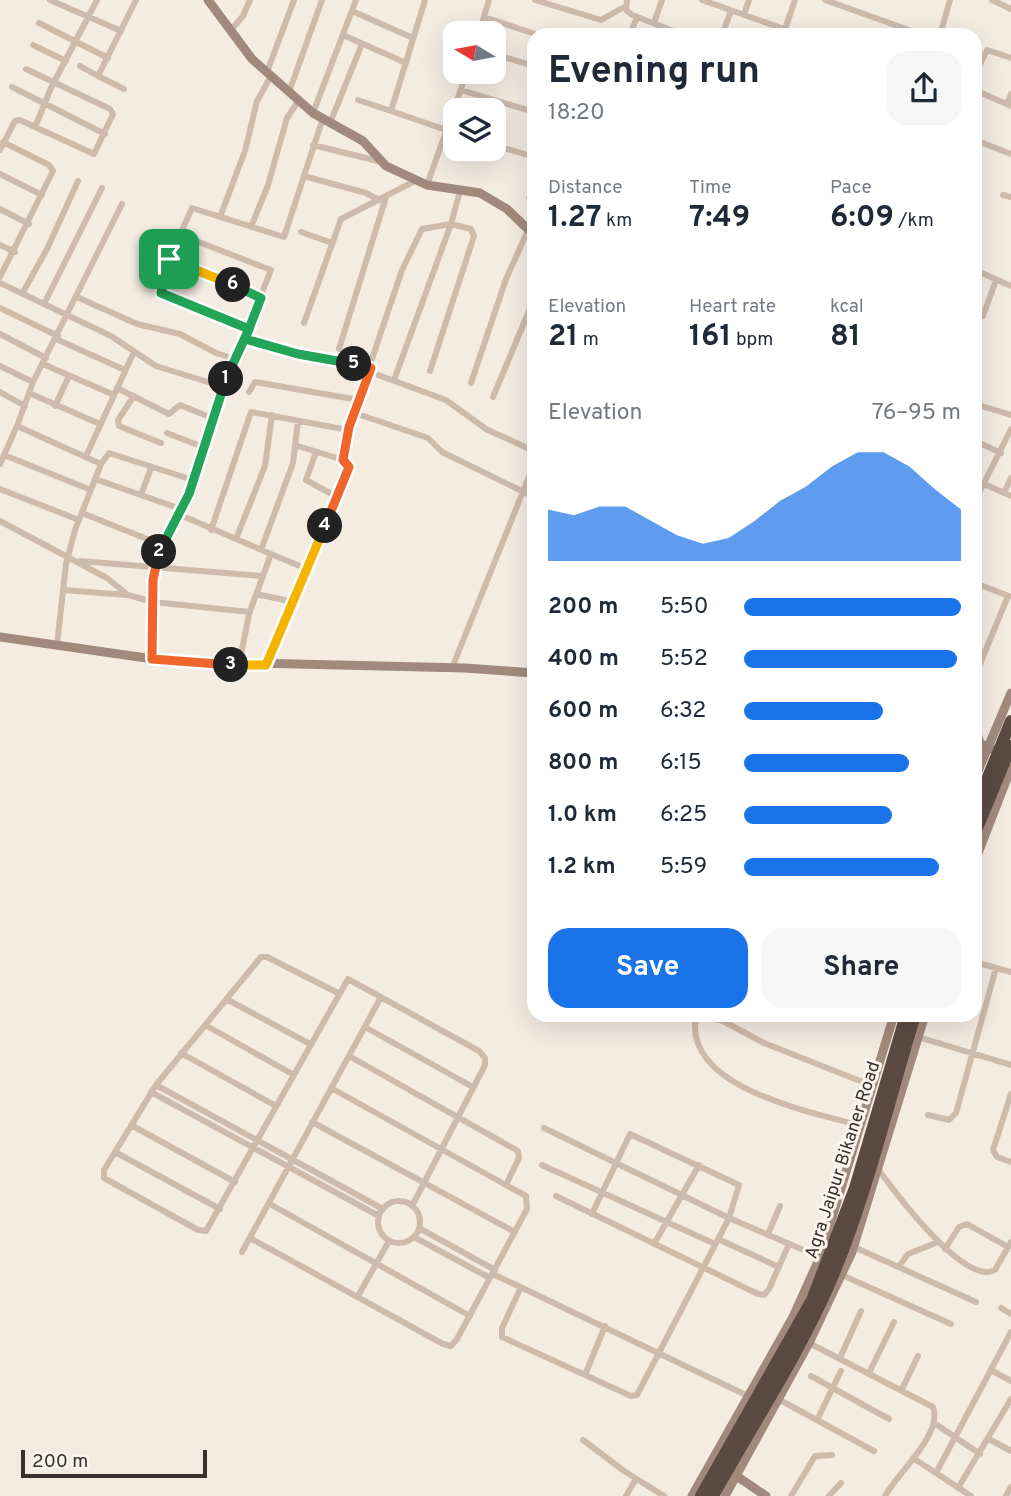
<!DOCTYPE html>
<meta charset="utf-8">
<style>
:root{--surface:#fff;--page:#f6f6f7;--text:#1f2937;--muted:#747a83;--accent:#1a73e8}
body{margin:0;font-family:Overpass,sans-serif;background:var(--page);color:var(--text);height:100vh;display:flex;flex-direction:column;font-size:26px;white-space:nowrap}
*{box-sizing:border-box;margin:0}
p{font-size:23px;color:var(--muted)}
.icon{flex:none;width:38px;height:38px;fill:none;stroke:currentColor;stroke-width:2;stroke-linecap:round;stroke-linejoin:round}
.map{position:relative;flex:1;overflow:hidden}
.details{position:absolute;left:527px;top:28px;width:455px;height:994px;display:flex;flex-direction:column;background:var(--surface);border-radius:21px;box-shadow:0 7px 28px #0002}
.details>*{flex:none}
.needle{width:46px;rotate:280deg}
.tools{position:absolute;left:443px;top:21px;display:grid;gap:14px}
.tools a{display:grid;place-items:center;width:63px;height:63px;border-radius:14px;background:var(--surface);box-shadow:0 7px 28px #0002;font-size:35px}
.scale{position:absolute;left:21px;bottom:18px;width:186px;box-sizing:border-box;padding-left:7px;border:4px solid #3b302b;border-top:0;font-size:19px;line-height:24px;white-space:nowrap;color:#3b302b;-webkit-text-stroke:5px #fbf5ee;paint-order:stroke}
.pin{position:absolute;display:grid;place-items:center;width:60px;height:60px;color:#fff;margin:-30px;border-radius:14px;box-shadow:0 4px 10px #0006}
.km{position:absolute;width:35px;height:35px;margin:-18px;border-radius:50%;background:#222;color:#fff;font-size:19px;line-height:35px;text-align:center}
.round{display:grid;place-items:center;flex:none;width:74px;height:74px;border-radius:21px;background:var(--page)}
.summary{display:flex;align-items:center;justify-content:space-between;height:119px;padding:0 21px}
h1{font-size:38px;font-weight:700;line-height:52px}
.stats{display:grid;grid-template-columns:repeat(3,1fr);gap:10px;height:119px;padding:7px 21px}
.stats div{display:grid;align-content:center}
.stats b{font-size:30px;font-weight:700}
.stats small{font-size:19px;font-weight:400}
.stats p{font-size:19px}
.chart{height:196px;padding:14px 21px}
.chart p{display:flex;justify-content:space-between}
.chart svg{width:100%;height:126px;margin-top:7px;fill:var(--accent);opacity:.7}
.button{display:flex;gap:14px;margin-top:auto;padding:14px 21px}
.button a{flex:1;height:80px;border-radius:21px;background:var(--accent);color:#fff;font-size:28px;font-weight:700;line-height:80px;text-align:center}
.button a+a{background:var(--page);color:var(--text)}
ul{padding:0 21px;list-style:none;font-size:23px}
li{display:grid;grid-template-columns:112px 84px 1fr;align-items:center;height:52px}
li i{height:18px;border-radius:9px;background:var(--accent)}
.map>svg:first-child{display:block}
</style>
<div class="map">
<svg width="1011" height="1496" viewBox="0 0 1011 1496">
<rect width="100%" height="100%" fill="#f4ebe1"/>
<g fill="none" stroke-linecap="round" stroke-linejoin="round">
<path stroke="#cdbbac" stroke-width="6" d="M50,0L121,31
M425,0L391,111L455,133
M535,0L601,20L626,6
M627,0L626,10L632,15L684,35
M702,0L801,35
M825,0L923,35
M992,0L1011,9
M352,11L413,38
M744,15L749,0
M484,17L538,35
M39,23L108,58
M654,23L662,0
M231,30L243,16L250,0
M479,33L489,0
M343,35L406,63
M630,35L637,17
M722,35L731,11
M783,35L795,0
M940,35L950,0
M33,45L66,61
M494,54L534,66
M80,66L98,76
M26,69L110,109L113,114L94,154L35,127
M267,72L294,0
M975,74L987,50L1011,58
M12,87L105,134
M124,89L98,76L136,0
M461,90L534,112
M975,90L1011,106
M289,92L322,0
M358,100L391,111
M1007,104L1011,94
M313,113L356,0
M330,123L362,44
M975,140L1011,154
M313,145L382,162
M494,145L534,157
M0,150L15,121L20,120L35,127L51,88L97,0
M0,174L42,195
M304,176L366,193L379,200
M427,185L467,72
M1003,195L1011,197
M529,198L534,201
M0,209L29,224
M220,217L245,151L257,101L271,76
M251,227L268,185L287,118L299,100
M301,232L332,243
M0,245L15,252
M169,259L261,298
M975,270L1011,286
M0,277L53,171L49,165L3,142
M0,283L111,336L156,366L224,387
M22,294L47,249L78,181
M77,297L137,324L180,334L216,353L235,359
M44,304L102,188
M0,308L58,336
M975,318L983,316L996,280
M304,323L341,219L415,181
M249,329L161,293L169,259L192,208L284,237L323,118
M0,334L46,358
M56,339L125,370
M245,339L298,354L371,368
M339,349L386,197
M43,364L114,395
M0,366L33,382L17,426L101,464L75,530L66,564L57,645
M370,372L446,400L486,429L534,451
M394,380L451,224L471,229L474,236L430,371
M33,382L122,204
M471,383L506,279L529,228
M117,388L169,414L180,405L212,418
M0,392L25,406
M249,392L255,382L359,400
M29,393L100,424
M134,396L118,420L119,426L161,443
M493,397L534,299
M975,404L1011,415
M55,406L69,376
M355,413L428,438L442,452L534,497
M167,433L203,447
M975,441L1001,453
M295,445L343,460
M316,452L306,480L337,497
M4,455L91,490
M86,456L134,352
M0,464L17,426
M101,464L109,453L193,480
M95,479L181,509
M984,484L1011,496
M0,489L79,520
M1004,493L1011,478
M141,495L151,468
M975,501L1011,429
M82,513L162,545
M178,514L271,554L249,614L239,665
M0,521L107,578L128,595L153,602L250,612
M211,530L251,412L348,430
M236,539L265,466L272,415
M261,550L293,463L298,421
M271,554L307,569
M80,561L262,576
M975,583L1009,596
M63,590L127,595
M256,594L294,602
M152,659L153,580L160,550L189,494L212,418L271,270L178,234
M266,665L349,467L343,460L349,427L402,270L422,229L451,224L460,191
M452,668L534,464
M975,676L1008,596
M975,962L1011,972
M338,993L267,957H261L156,1085L104,1170V1178L198,1230L206,1231L348,979L479,1051L485,1058V1065L412,1206
M228,1000L310,1044
M205,1025L294,1075
M365,1027L473,1087
M918,1037L1011,1065
M181,1053L276,1106
M156,1085L383,1209
M331,1088L506,1185
M151,1092L379,1216
M1011,1094L993,1150L997,1157L1011,1162
M928,1115L949,1120L956,1113L996,968
M312,1122L515,1232
M131,1125L235,1182
M861,1126C813,1112 691,1090 695,1023L700,1016L723,1021L764,1043L873,1086
M544,1128L729,1218L820,1257
M115,1152L220,1209
M542,1165L715,1244
M878,1169C894,1191 965,1287 995,1270L1011,1242
M556,1196L758,1294L764,1295L769,1289L789,1244
M378 1222a21 21 0 1 1 42 0a21 21 0 1 1-42 0Z
M270,1204L470,1316
M419,1228L495,1270
M768,1234L780,1206
M414,1237L490,1278
M250,1238L443,1344L451,1346L457,1339L527,1209L526,1196L506,1185L519,1158L518,1151L349,1056
M718,1239L779,1267
M654,1244L699,1165
M854,1247L976,1302
M945,1249L959,1227L967,1224L1008,1247
M242,1252L381,997
M899,1266L908,1254L938,1242
M493,1274L748,1396
M842,1275L951,1324
M521,1287L502,1328V1337L631,1396L637,1395L729,1218L739,1185L630,1134L592,1214
M358,1296L389,1241
M1001,1308L1011,1314
M809,1343L933,1407C943,1435 898,1472 885,1496
M840,1358L861,1311
M991,1370L1011,1381
M869,1373L894,1322
M585,1375L605,1326
M811,1376L889,1419
M902,1389L918,1356
M780,1400L874,1451
M817,1420L841,1371
M934,1423L980,1454
M989,1439L1011,1451
M583,1440L624,1471L664,1496
M913,1458L971,1496
M936,1473L1011,1332
M958,1488L1011,1399
M626,1496L636,1479
M791,1496L815,1456L832,1455
M829,1496L841,1483
M1006,1496L1011,1487"/>
<path stroke="#a18a7d" stroke-width="9" d="M208,0L252,59L313,113L363,141L386,166L427,185L480,193L507,209L534,235
M0,637L167,661L465,668L534,673
M975,727L980,743
M975,741L992,749
M975,778L1011,693
M975,861L1011,768
M732,1473L766,1496
M692,1496L793,1317L820,1257L894,1015
M725,1496L809,1343L852,1252L925,1015"/>
<path stroke="#5c4a42" stroke-width="12" d="M975,809L1011,721
M975,833L1011,746
M701,1496L812,1300L855,1188L906,1015
M713,1496C752,1425 799,1355 831,1280C867,1195 888,1103 915,1015"/>
</g>
<g fill="none" stroke-linecap="round" stroke-linejoin="round">
<defs>
<path id="split-1" d="M169,259L161,293L249,329L226,379"/>
<path id="split-2" d="M159,552L189,494L226,379"/>
<path id="split-3" d="M159,552L153,580L152,659L231,665"/>
<path id="split-4" d="M231,665H266L325,526"/>
<path id="split-5" d="M325,526L349,467L343,460L349,427L371,368L354,364"/>
<path id="split-6" d="M233,285L261,298L245,339L298,354L354,364"/>
<path id="split-7" d="M169,259L233,285"/>
</defs>
<use href="#split-1" stroke="#fff" stroke-width="14"/>
<use href="#split-2" stroke="#fff" stroke-width="14"/>
<use href="#split-3" stroke="#fff" stroke-width="14"/>
<use href="#split-4" stroke="#fff" stroke-width="14"/>
<use href="#split-5" stroke="#fff" stroke-width="14"/>
<use href="#split-6" stroke="#fff" stroke-width="14"/>
<use href="#split-7" stroke="#fff" stroke-width="14"/>
<use href="#split-1" stroke="#22a559" stroke-width="9"/>
<use href="#split-2" stroke="#22a559" stroke-width="9"/>
<use href="#split-3" stroke="#f0652b" stroke-width="9"/>
<use href="#split-4" stroke="#f5b400" stroke-width="9"/>
<use href="#split-5" stroke="#f0652b" stroke-width="9"/>
<use href="#split-6" stroke="#22a559" stroke-width="9"/>
<use href="#split-7" stroke="#f5b400" stroke-width="9"/>
</g>
<g text-anchor="middle" stroke-width="6" stroke-linejoin="round" paint-order="stroke">
<g font-size="18" fill="#3b302b" stroke="#fbf5ee">
<text transform="translate(842 1160) rotate(-72)" y="6">Agra Jaipur Bikaner Road</text>
</g>
</g>
</svg>
<div class="tools">
<a><svg class="needle" viewBox="-14 -14 28 28"><path d="M0-13l5 13h-10z" fill="#e53935"/><path d="M0 13l5-13h-10z" fill="#747a83"/></svg></a>
<a><svg class="icon" aria-label="layers" viewBox="0 0 24 24"><path d="M12 4l9 5-9 5-9-5zM3 14l9 5 9-5"/></svg></a>
</div>
<div class="scale">200 m</div>
<div class="pin" style="left:169px;top:259px;background:#1e9e55"><svg class="icon" aria-label="arrive" viewBox="0 0 24 24"><path d="M6 21V4h12l-3 4 3 4H6"/></svg></div>
<b class="km" style="left:226px;top:379px">1</b>
<b class="km" style="left:159px;top:552px">2</b>
<b class="km" style="left:231px;top:665px">3</b>
<b class="km" style="left:325px;top:526px">4</b>
<b class="km" style="left:354px;top:364px">5</b>
<b class="km" style="left:233px;top:285px">6</b>
<section class="details">
<div class="summary"><div><h1>Evening run</h1><p>18:20</p></div><a class="round"><svg class="icon" aria-label="share" viewBox="0 0 24 24"><path d="M12 15V3M7 8l5-5 5 5M5 13v7h14v-7"/></svg></a></div>
<div class="stats">
<div><p>Distance</p><b>1.27<small> km</small></b></div>
<div><p>Time</p><b>7:49</b></div>
<div><p>Pace</p><b>6:09<small> /km</small></b></div>
</div>
<div class="stats">
<div><p>Elevation</p><b>21<small> m</small></b></div>
<div><p>Heart rate</p><b>161<small> bpm</small></b></div>
<div><p>kcal</p><b>81</b></div>
</div>
<div class="chart"><p><span>Elevation</span>76–95 m</p>
<svg viewBox="0 0 160 44" preserveAspectRatio="none"><path d="M0 44V26L10 28L20 25L30 25L40 30L50 35L60 38L70 36L80 30L90 23L100 18L110 11L120 6L130 6L140 11L150 19L160 26V44z"/></svg>
</div>
<ul>
<li><b>200 m</b>5:50<i style="width:100%"></i></li>
<li><b>400 m</b>5:52<i style="width:98%"></i></li>
<li><b>600 m</b>6:32<i style="width:64%"></i></li>
<li><b>800 m</b>6:15<i style="width:76%"></i></li>
<li><b>1.0 km</b>6:25<i style="width:68%"></i></li>
<li><b>1.2 km</b>5:59<i style="width:90%"></i></li>
</ul>
<div class="button"><a>Save</a><a>Share</a></div>
</section>
</div>
